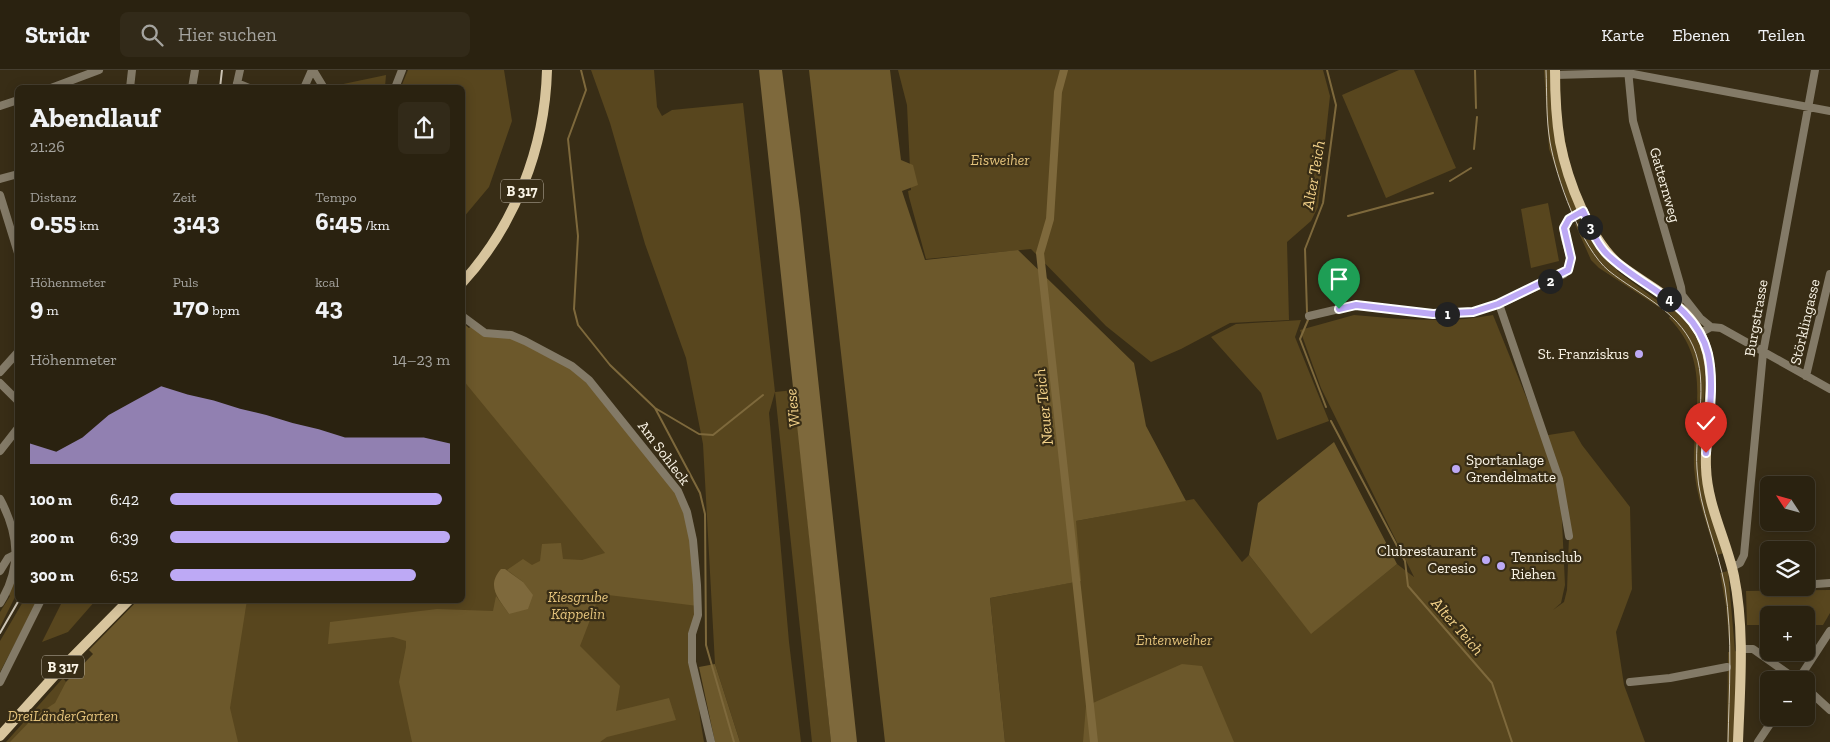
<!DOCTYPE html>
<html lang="de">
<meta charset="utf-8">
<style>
:root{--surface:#2a2210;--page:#322a19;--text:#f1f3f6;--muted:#a5a49f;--line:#463f30;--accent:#bda9f5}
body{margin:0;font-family:"Zilla Slab",serif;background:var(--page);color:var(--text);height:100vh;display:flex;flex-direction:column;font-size:19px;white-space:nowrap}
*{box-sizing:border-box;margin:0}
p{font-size:16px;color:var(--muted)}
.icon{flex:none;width:28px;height:28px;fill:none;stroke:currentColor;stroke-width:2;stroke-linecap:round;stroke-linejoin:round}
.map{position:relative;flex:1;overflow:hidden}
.panel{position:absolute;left:15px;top:15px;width:450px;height:518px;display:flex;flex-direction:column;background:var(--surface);border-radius:8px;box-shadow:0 2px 12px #0003,0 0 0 1px var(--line)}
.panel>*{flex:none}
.needle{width:32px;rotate:306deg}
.tools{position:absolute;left:1760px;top:406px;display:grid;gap:10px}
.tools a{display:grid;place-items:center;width:55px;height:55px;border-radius:8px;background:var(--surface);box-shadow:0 2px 12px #0003,0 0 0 1px var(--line);font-size:25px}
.pin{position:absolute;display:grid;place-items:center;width:42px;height:42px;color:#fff;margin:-51px -21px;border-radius:50% 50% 50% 0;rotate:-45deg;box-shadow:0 0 5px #0007}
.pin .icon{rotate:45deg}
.km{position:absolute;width:25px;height:25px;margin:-12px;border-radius:50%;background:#222;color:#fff;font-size:14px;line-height:25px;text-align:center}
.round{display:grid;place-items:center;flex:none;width:52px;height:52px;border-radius:8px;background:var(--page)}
.overview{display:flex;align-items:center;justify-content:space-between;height:85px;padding:0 15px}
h1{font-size:28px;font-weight:800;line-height:38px}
.figures{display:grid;grid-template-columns:repeat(3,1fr);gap:8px;height:85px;padding:5px 15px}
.figures div{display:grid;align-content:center}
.figures b{font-size:25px;font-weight:800}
.figures small{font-size:14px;font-weight:400}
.figures p{font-size:14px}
.chart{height:140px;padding:10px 15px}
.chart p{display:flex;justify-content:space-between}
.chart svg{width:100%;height:90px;margin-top:5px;fill:var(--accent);opacity:.7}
ul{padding:0 15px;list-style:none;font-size:16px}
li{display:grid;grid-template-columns:80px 60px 1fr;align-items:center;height:38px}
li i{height:12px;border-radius:6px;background:var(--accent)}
header{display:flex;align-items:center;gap:30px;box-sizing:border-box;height:70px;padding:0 25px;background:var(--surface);border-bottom:1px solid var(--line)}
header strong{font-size:24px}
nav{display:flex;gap:28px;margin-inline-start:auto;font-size:18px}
.search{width:350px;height:45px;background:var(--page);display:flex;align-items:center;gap:12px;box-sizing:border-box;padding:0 18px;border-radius:8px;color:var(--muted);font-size:19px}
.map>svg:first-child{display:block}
</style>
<header>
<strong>Stridr</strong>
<div class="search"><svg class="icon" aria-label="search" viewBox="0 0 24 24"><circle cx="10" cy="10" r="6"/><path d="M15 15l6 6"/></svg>Hier suchen</div>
<nav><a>Karte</a><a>Ebenen</a><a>Teilen</a></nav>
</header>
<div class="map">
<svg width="1830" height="672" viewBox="0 0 1830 672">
<rect width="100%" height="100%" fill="#382d16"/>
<path fill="#58461e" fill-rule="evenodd" d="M408,0H504L512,51L489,117L463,148L462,18L401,17Z
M591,0H654L657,37L662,46L672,40L743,33L775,322L794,320L831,672H812L775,322L769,343L789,572L801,672H740L715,594L703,374L686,288L645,174L610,53Z
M898,0H1323L1330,26L1318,137L1311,151L1287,172L1289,250L1230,253L1181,279L1151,292L1106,256L1031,179L926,189L909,127L908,121L911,120L907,35Z
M1399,0H1414L1456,98L1386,128L1342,25Z
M1544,0H1552L1578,140L1572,143L1549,79Z
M386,5L385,17H329Z
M1548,133L1559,191L1531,198L1521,139Z
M1583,152L1597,180L1618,199L1617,201L1673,242L1676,239C1722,280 1698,330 1703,381C1705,413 1717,451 1724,483L1717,485L1715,482C1707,454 1696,426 1694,397C1692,342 1713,293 1669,248L1671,245L1599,198L1591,190L1575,154Z
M1354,245C1400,249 1447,254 1493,245L1542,366L1574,361L1582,375L1630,437L1632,519L1616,562L1624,615L1645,672H1005L990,528L1075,512L1076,451L1194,429L1242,492L1249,485L1311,563L1397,494L1414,507L1321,318L1300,260ZM1545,376L1563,429L1569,466L1567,520L1564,532L1553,540L1561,533L1565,515L1561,430Z
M1301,250L1295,267L1329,351L1277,370L1261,323L1211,267L1236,254Z
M463,281L698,536L692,564L700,648L704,672H600L601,670L600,672H6L63,608L66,612L180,530H462Z
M17,501V523L0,557V542L10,526L8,524Z
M1728,501L1735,581L1737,582L1735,672H1727L1728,582H1730L1726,536L1720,503Z
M1830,520V543L1823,555H1806V545H1769V555H1747L1746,521Z
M24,530H38L0,602V571Z
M63,530H96L68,562L42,572Z"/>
<path fill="#6c582b" d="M809,0H890L901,90L913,95L918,115L902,121L925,190L1018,180L1134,293L1146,356L1186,431L1076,451L1081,511L990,528L1005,672H885Z
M463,253L469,258L472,255L477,259L505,264L572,296L670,409L687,442L698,536L600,524L580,576L620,616L616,641L669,628L676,650L607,667L600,672H412L399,612L406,577V571L393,567L328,574L330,552L437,539L493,541L496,526L509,544L523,512L507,500L523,489L532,495L540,491L542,474L561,473L563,489L582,490L605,483L463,310Z
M1334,372L1397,494L1311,564L1249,485L1258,433Z
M138,530H247L230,638L238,672H10L35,646L55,633L66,612L93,584L89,580Z
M715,594L740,672H715L699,597Z
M1182,594L1202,596L1234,672H1083L1086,636Z"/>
<path fill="#7e693c" d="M759,0H782L800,141L857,672H831Z
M501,499H505L523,512L533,525L528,539L509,544C498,528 486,516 501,499Z"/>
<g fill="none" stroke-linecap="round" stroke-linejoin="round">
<path stroke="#7e693c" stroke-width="2" d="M581,0L586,20L568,69L578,166L574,239L578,255L610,295L655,338L699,364L713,365L763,325
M1475,0L1476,38
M1474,79L1477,47
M1450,111L1471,98
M1348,146L1433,123
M1307,242L1305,179L1323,133L1336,35L1327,0
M1308,250L1300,269L1326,337
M655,338L700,423L705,444L706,575L734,672
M1331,351L1405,491L1408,516L1492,613L1512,672"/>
<path stroke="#7e693c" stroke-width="8" d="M1064,0L1058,22L1050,149L1040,183L1094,672"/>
<path stroke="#837a67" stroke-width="8" d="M313,0L324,18
M1628,0L1633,51L1681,217L1682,225L1677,235
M1555,5L1628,3L1830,41
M237,13L249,18
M51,18L99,0
M130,18L132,0
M192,18L195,0
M236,18L240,0
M304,18L312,0
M395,18L402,0
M0,36L18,30
M0,109L18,104
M0,125L18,183
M1682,225L1700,248L1711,257
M1499,234L1559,409L1569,466
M462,246L485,263L511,265L525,271L572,296L589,310L678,421L687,442L693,470L697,515L698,545L692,564V592L711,672
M1309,246L1356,235L1433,244L1473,242L1499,234L1564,204C1579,188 1562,175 1564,158L1569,149L1583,141
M1700,263L1711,257L1721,258L1830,319
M0,302L18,282
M1806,306L1830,204
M0,313L18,331
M0,381L18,358
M0,429C19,464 22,498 0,533
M1732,497L1740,493L1744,485L1763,283L1815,0
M0,501L8,488L16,484
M1816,514L1830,513
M1741,579H1753L1797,610
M1798,610L1830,561
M0,612L41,530
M1630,612L1670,608L1727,597
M1806,618L1830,640
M1758,672L1774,648"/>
<path stroke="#d8c59d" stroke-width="10" d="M1555,0C1555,24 1556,48 1560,72C1567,109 1590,171 1620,195C1647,216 1683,231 1700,263C1721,304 1704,353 1706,397C1707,435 1726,469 1734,506C1745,560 1740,617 1738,672
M462,213C515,155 545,78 547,0
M0,666L55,605L129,530"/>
<path stroke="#cdc5b5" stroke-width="1" d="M1546,0C1547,24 1546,48 1550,72C1556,107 1581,178 1609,201C1638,224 1677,240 1693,276C1710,315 1694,359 1697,399C1699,439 1718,478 1725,517C1733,569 1729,620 1728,672"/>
<path stroke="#cdc5b5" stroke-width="2" d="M220,18L222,0
M0,563L19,530"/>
</g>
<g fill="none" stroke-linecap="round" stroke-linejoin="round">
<defs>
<path id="route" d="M1339,239L1356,235L1433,244L1473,242L1498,234L1568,200L1571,188L1564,158L1569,149L1583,141C1590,156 1596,173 1607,184C1642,219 1695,231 1708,284C1715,315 1708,352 1706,383"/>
</defs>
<use href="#route" stroke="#fff" stroke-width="10"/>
<use href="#route" stroke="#bda9f5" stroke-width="6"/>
</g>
<g fill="#bda9f5" stroke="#382d16" stroke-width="2">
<circle cx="1639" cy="284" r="5"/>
<circle cx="1456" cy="399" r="5"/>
<circle cx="1486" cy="490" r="5"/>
<circle cx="1501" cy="496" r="5"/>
</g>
<g text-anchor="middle" stroke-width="4.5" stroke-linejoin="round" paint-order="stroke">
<g fill="#382d16" stroke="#c0b8a8" stroke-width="1">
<rect x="501" y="109.5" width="42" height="23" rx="4"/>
<rect x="42" y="585.5" width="42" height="23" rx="4"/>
</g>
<g font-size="14" font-weight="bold" fill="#faf4e6">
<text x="522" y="126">B 317</text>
<text x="63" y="602">B 317</text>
</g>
<g font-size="15" font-style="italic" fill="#e3c27b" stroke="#382d16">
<text x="1000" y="95">Eisweiher</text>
<text x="578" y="532">Kiesgrube<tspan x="578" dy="17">Käppelin</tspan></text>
<text x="1174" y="575">Entenweiher</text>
<text x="63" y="651">DreiLänderGarten</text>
</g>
<g font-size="15" fill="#faf4e6" stroke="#382d16">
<text transform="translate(1665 115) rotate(74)" y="5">Gatternweg</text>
<text transform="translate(1756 248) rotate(-80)" y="5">Burgstrasse</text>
<text transform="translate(1805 252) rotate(-77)" y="5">Störklingasse</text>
<text transform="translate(664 383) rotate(53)" y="5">Am Sohleck</text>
</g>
<g font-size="15" fill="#faf4e6" stroke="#382d16" text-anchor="end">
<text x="1629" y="289">St. Franziskus</text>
<text x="1466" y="395" text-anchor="start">Sportanlage<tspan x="1466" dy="17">Grendelmatte</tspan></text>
<text x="1476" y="486">Clubrestaurant<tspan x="1476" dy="17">Ceresio</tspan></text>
<text x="1511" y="492" text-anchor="start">Tennisclub<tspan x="1511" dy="17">Riehen</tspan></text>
</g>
<g font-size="16" font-style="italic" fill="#f2d189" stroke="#382d16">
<text transform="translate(1313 105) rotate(-80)" y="6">Alter Teich</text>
<text transform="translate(1043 337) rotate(-96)" y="6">Neuer Teich</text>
<text transform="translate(792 338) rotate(-96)" y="6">Wiese</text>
<text transform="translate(1458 556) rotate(49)" y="6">Alter Teich</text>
</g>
</g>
</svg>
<div class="tools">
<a><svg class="needle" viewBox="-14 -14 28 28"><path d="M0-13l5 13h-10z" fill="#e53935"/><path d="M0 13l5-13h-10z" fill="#a5a49f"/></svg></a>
<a><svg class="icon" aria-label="layers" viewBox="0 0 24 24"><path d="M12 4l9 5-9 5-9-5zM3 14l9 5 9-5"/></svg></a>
<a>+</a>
<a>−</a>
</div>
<div class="pin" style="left:1339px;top:239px;background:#1e9e55"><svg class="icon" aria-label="arrive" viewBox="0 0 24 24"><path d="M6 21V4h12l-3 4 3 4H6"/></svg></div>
<div class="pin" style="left:1706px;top:383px;background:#d93025"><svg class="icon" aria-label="check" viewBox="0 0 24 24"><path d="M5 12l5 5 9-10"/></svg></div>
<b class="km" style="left:1447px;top:244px">1</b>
<b class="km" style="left:1550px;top:211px">2</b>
<b class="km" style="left:1590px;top:157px">3</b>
<b class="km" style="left:1669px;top:229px">4</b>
<section class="panel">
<div class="overview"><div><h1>Abendlauf</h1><p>21:26</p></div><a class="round"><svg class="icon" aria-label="share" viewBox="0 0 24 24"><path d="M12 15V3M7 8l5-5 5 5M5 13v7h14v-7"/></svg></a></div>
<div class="figures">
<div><p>Distanz</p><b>0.55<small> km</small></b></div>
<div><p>Zeit</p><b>3:43</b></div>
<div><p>Tempo</p><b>6:45<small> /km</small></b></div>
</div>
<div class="figures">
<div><p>Höhenmeter</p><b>9<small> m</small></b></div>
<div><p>Puls</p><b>170<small> bpm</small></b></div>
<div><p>kcal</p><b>43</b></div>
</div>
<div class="chart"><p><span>Höhenmeter</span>14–23 m</p>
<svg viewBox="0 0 160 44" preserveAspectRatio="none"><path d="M0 44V34L10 38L20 31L30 20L40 13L50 6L60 10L70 13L80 17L90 20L100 24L110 27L120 31L130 31L140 31L150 31L160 34V44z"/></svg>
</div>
<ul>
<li><b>100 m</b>6:42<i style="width:97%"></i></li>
<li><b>200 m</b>6:39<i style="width:100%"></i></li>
<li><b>300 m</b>6:52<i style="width:88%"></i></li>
</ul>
</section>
</div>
